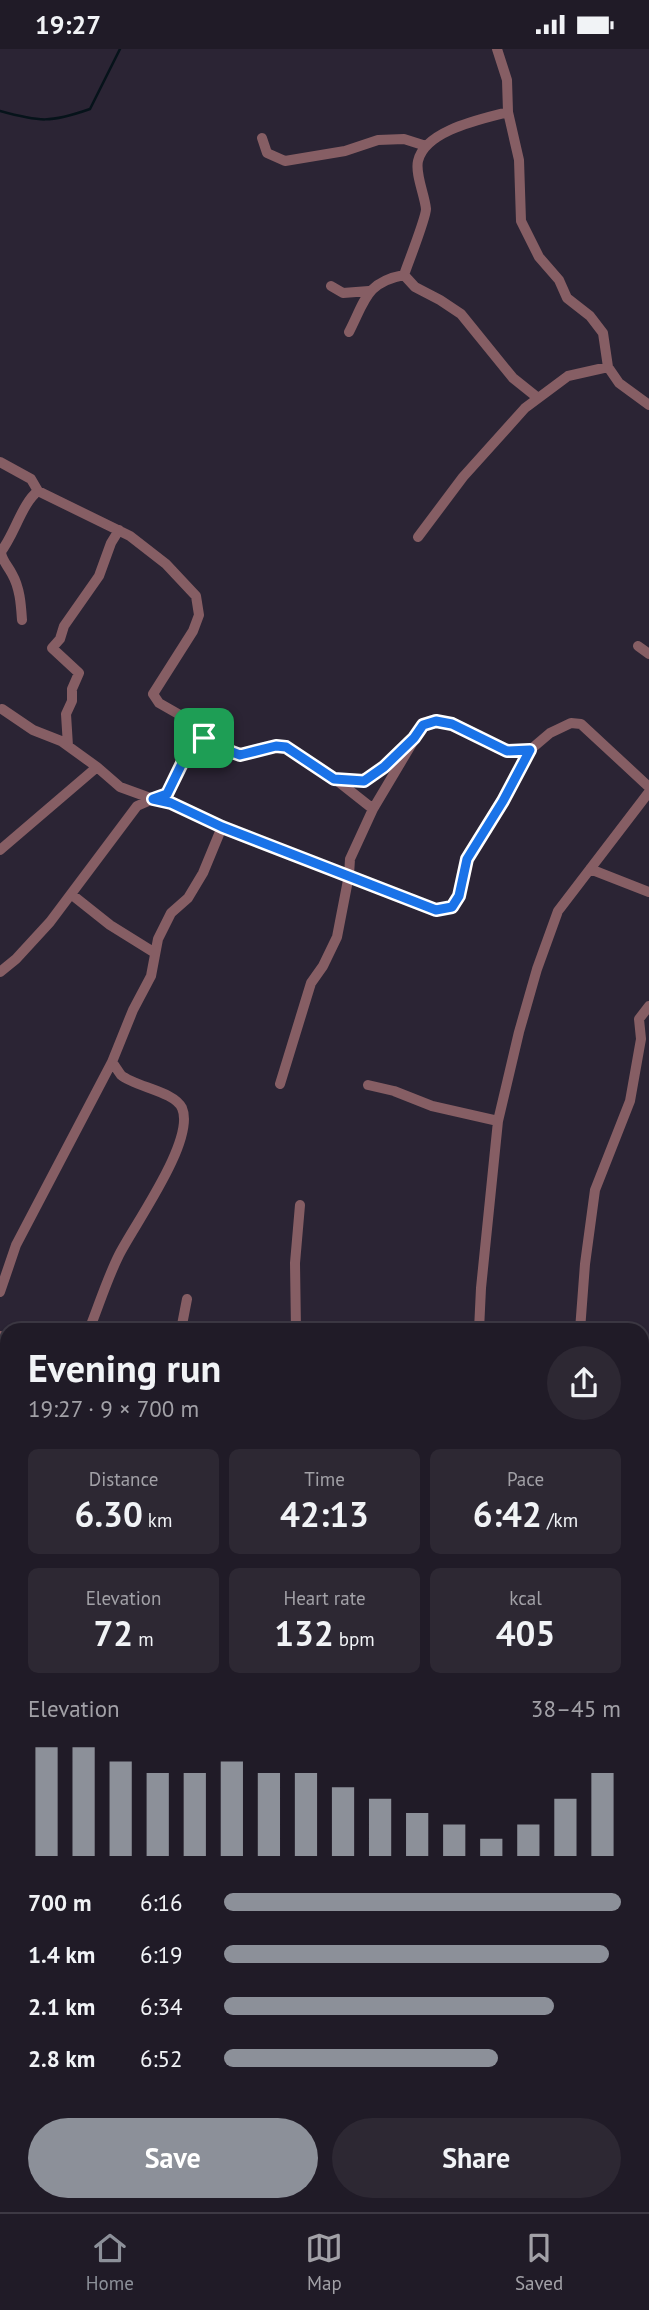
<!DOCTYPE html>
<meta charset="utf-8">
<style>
:root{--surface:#201b27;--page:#2d2833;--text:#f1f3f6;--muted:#a2a1a7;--line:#3d3944;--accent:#8c9099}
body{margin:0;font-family:"PT Sans",sans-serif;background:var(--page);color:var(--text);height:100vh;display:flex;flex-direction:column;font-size:26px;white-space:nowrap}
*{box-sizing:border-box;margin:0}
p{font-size:23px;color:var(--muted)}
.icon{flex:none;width:38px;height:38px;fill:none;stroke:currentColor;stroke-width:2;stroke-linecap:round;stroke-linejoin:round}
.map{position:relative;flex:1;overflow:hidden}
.details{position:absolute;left:0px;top:1274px;width:649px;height:889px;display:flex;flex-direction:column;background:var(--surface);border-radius:21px 21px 0 0;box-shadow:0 2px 5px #0004,0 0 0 2px var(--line)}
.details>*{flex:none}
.pin{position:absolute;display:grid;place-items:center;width:60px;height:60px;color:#fff;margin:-30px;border-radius:14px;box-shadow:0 4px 10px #0006}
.round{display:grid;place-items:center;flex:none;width:74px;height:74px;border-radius:37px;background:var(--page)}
.summary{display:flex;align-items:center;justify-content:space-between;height:119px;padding:0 28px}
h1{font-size:38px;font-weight:800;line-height:52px}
.figures{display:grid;grid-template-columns:repeat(3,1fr);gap:10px;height:119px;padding:7px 28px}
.figures div{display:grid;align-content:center;border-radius:10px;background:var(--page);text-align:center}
.figures b{font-size:35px;font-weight:800}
.figures small{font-size:19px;font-weight:400}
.figures p{font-size:19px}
.chart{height:196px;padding:14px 28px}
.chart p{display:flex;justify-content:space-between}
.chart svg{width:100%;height:126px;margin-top:7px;stroke:var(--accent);stroke-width:6}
.cta{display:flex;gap:14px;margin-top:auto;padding:14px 28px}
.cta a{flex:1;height:80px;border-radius:42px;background:var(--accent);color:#fff;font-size:28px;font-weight:800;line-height:80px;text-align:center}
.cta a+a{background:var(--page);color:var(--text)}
ul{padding:0 28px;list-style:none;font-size:23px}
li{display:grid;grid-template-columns:112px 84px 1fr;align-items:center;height:52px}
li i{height:18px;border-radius:9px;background:var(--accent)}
.status{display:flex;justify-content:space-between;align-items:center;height:49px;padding:0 35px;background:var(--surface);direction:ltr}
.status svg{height:19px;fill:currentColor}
.dock{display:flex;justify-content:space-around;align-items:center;height:98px;border-top:2px solid var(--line);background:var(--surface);font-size:19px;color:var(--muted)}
.dock a{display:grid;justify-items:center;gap:4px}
.dock .active{color:var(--accent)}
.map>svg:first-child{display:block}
</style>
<div class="status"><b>19:27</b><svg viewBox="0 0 49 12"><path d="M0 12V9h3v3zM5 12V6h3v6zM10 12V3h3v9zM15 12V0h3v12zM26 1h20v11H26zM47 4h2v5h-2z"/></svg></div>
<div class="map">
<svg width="649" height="2163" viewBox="0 0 649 2163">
<rect width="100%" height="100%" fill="#2b2434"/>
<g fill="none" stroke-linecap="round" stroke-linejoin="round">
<path stroke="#06131a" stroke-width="2.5" d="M0,62C40,73 50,74 90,60L120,0"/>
<path stroke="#865e64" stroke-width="10" d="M497,0L507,31L508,63L519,111L521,172L539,208L559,231L567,249L590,267L603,284L608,318L619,334L649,356
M262,89L267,104L285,112L345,102L378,91L404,90L426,97
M404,226C408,214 426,169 426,160C425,147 415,125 418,112C425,81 482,70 508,63
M331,237L343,244L369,242
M349,283C365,252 366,233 404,226L415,238L440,251L461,265L513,329L538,349
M0,413L31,430L38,442
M418,488L463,428L525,359L568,327L608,318
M0,504C14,487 22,454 38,442L130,487L166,515L196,547L199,566L193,582L153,645L159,654L180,666L204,689L219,698L240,706L276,697L286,698L330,726L373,760L423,676L436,672L452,675L507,702L530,701L550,684L571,674L581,675L649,738
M1,504C3,513 8,517 12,525C20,539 21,556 22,571
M638,597L649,605
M2,660L33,681L61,692L97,718L120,738L153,750L167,745L188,702L204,689
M68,697L66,665L72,652V640L79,624L52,599L60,590L64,577L99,527L111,494L119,481
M335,730L364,732L384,718L407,696
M373,760L350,810L349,826L436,861L452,858C463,842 460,823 469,807C489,771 511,737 530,701
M0,801L97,718
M590,820L649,843
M71,845L110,876L155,904
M0,923L16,910L50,873L137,757L153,750L171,754L222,778L349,826L337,888L323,917L311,934L280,1035
M368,1036L394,1042L432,1057L498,1072
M0,1243L16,1196L112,1013L133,961L151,927L158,890L171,864L188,849L203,824L222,778
M89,1281C99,1256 107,1230 119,1206C134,1176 196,1091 182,1059C174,1042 135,1038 121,1026C118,1022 115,1017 112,1013
M181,1281L187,1250
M296,1281L295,1214L300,1156
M479,1281L481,1239L498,1072L519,983L537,920L558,862L649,743
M580,1281L585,1215L595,1141L630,1052L641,990L639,970L649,957
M0,1287L2,1291L7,1292
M642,1380L649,1381
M642,1502H649
M0,1505H7
M642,1679L649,1714
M0,1717L7,1716
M642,1835L649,1833
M0,1944L7,1955
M0,2026L7,2018
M642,2041L649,2040
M642,2135L649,2134
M101,2156L117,2163
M371,2157L374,2163
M31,2163L41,2156
M167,2163L174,2156"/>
</g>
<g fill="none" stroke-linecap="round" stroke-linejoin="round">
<defs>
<path id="route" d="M436,672L452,675L507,702L530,701L503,752L467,810L459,847L452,858L436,861L222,778L171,754L153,750L167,745L188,702L204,689L219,698L240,706L276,697L286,698L334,730L364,732L384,718L414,689L423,676Z"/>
</defs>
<use href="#route" stroke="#fff" stroke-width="14"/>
<use href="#route" stroke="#1a73e8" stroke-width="9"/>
</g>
</svg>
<div class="pin" style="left:204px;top:689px;background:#1e9e55"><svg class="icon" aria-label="arrive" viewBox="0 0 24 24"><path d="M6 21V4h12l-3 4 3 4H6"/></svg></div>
<section class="details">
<div class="summary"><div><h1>Evening run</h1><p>19:27 · 9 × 700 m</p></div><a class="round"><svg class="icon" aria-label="share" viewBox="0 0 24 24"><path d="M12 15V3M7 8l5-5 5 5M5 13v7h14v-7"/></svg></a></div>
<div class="figures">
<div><p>Distance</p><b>6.30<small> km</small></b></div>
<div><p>Time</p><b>42:13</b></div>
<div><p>Pace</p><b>6:42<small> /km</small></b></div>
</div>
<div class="figures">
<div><p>Elevation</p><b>72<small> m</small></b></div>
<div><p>Heart rate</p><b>132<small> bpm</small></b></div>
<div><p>kcal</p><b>405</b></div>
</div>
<div class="chart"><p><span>Elevation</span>38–45 m</p>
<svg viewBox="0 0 160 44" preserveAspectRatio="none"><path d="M5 44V6M15 44V6M25 44V11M35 44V15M45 44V15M55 44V11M65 44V15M75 44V15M85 44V20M95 44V24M105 44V29M115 44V33M125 44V38M135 44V33M145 44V24M155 44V15"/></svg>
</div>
<ul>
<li><b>700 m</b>6:16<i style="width:100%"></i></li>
<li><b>1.4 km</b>6:19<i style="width:97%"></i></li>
<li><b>2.1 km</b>6:34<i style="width:83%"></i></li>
<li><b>2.8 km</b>6:52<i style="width:69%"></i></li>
</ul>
<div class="cta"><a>Save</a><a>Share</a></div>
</section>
</div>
<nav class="dock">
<a class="active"><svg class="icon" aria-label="home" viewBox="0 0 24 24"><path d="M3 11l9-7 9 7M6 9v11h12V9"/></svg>Home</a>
<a><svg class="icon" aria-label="map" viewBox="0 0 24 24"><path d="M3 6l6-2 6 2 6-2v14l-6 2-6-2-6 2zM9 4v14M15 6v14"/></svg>Map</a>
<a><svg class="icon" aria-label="saved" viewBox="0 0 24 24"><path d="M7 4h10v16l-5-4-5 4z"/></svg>Saved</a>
</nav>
